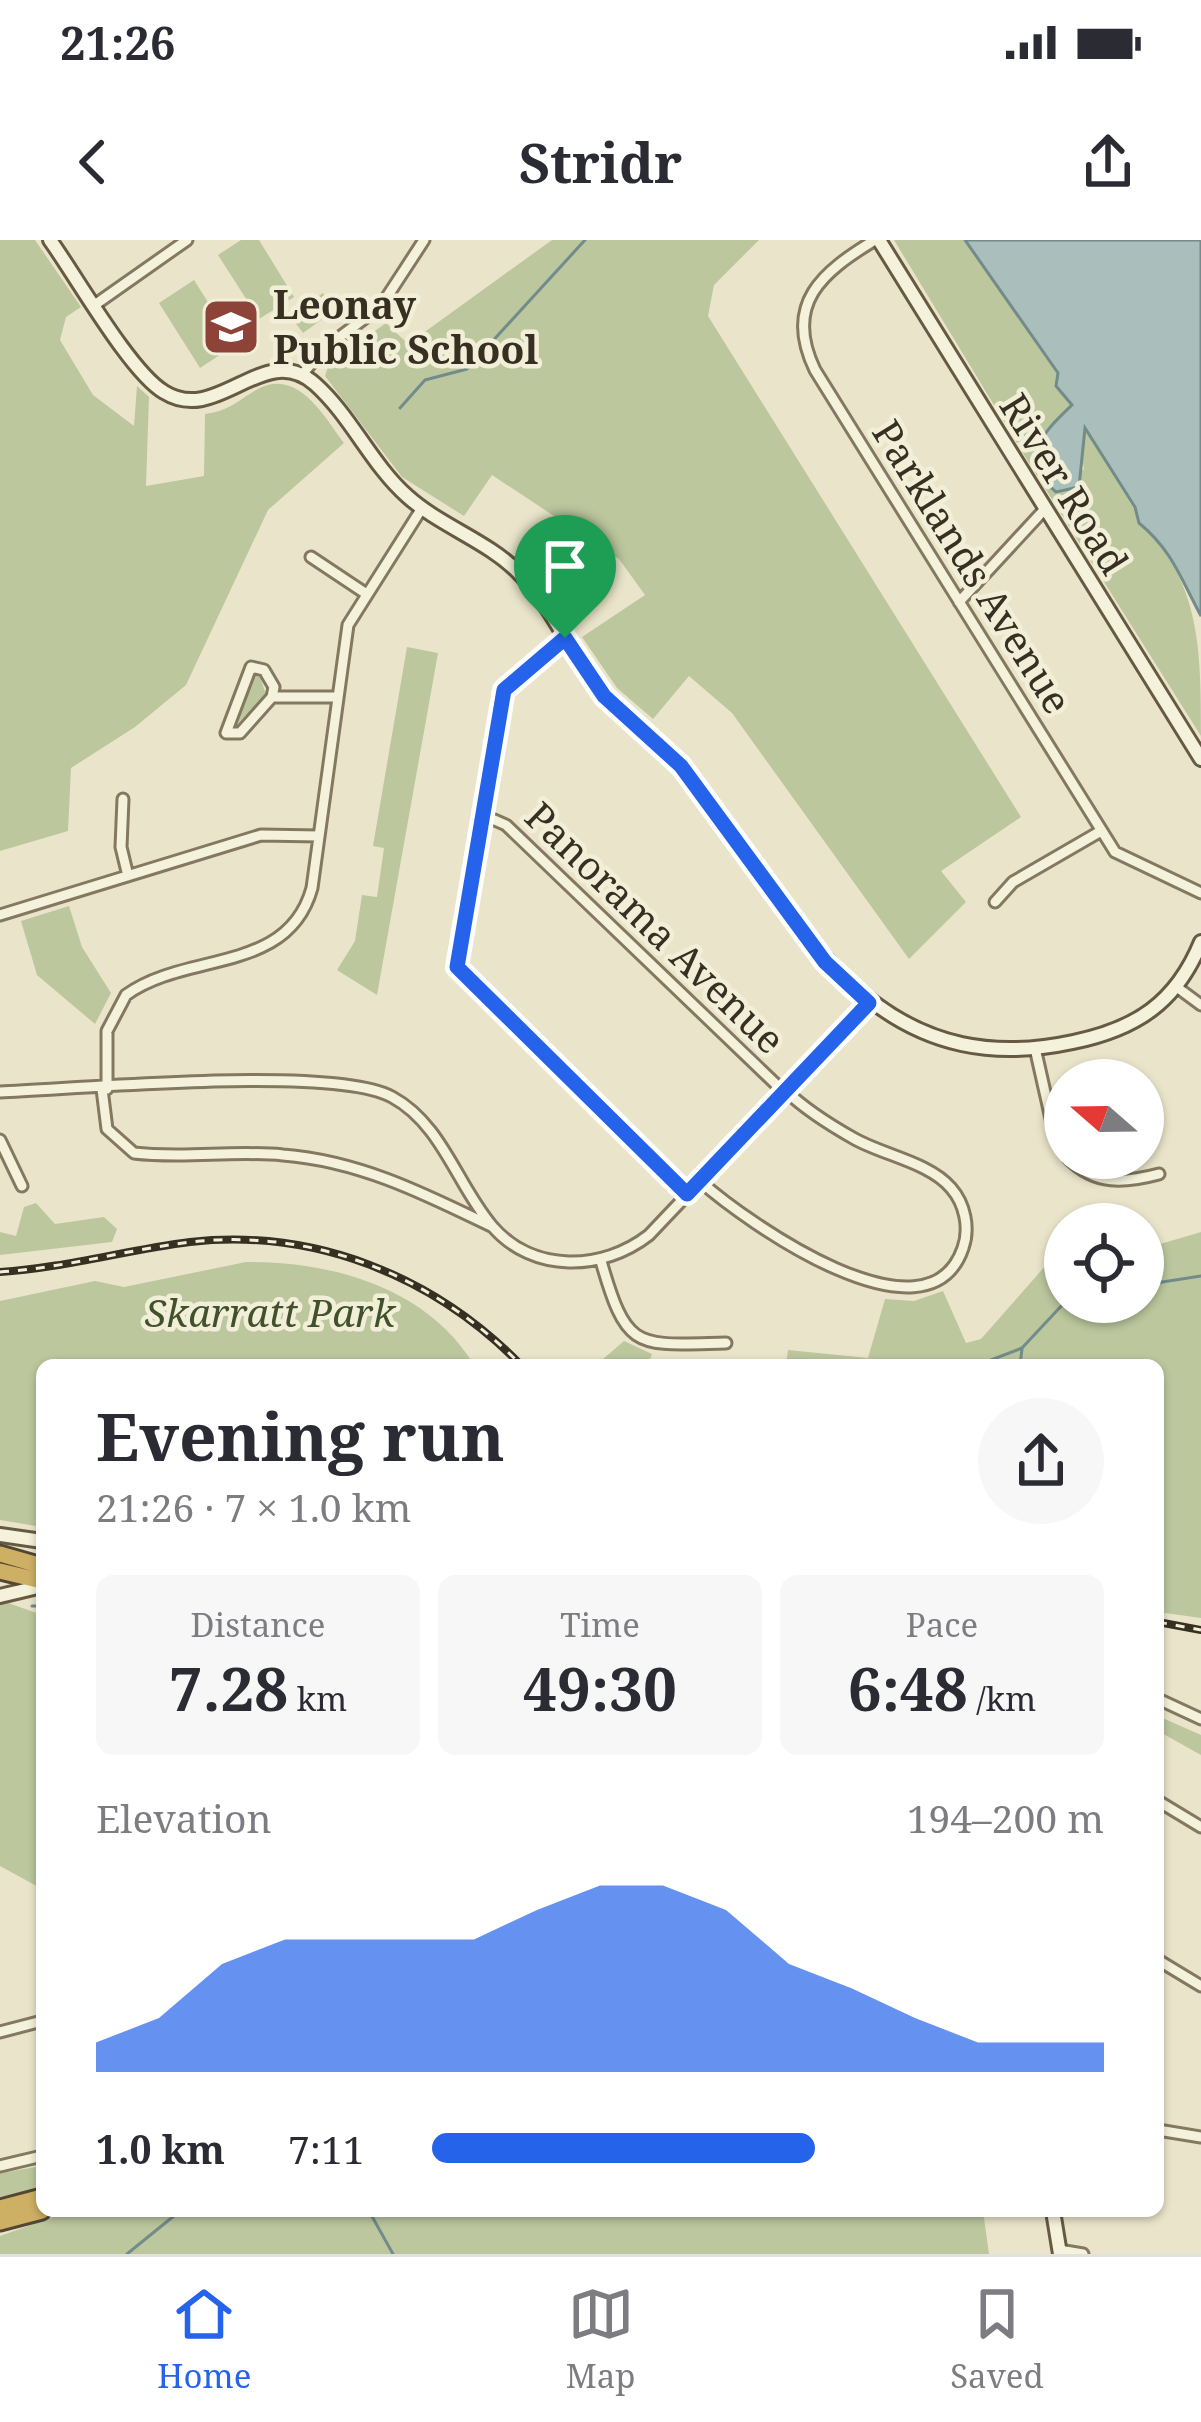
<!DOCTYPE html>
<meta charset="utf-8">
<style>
:root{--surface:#fff;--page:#f7f7f7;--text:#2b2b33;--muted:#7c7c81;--line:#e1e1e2;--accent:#2563eb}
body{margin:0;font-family:"Noto Serif",serif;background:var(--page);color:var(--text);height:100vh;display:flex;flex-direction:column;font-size:45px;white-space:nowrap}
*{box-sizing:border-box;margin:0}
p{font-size:39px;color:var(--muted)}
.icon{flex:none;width:66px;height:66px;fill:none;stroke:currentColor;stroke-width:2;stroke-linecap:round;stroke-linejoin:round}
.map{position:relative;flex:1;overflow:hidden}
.sheet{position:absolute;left:36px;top:1119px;width:1128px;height:858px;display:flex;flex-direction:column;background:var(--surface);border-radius:18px;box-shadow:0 3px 9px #0004}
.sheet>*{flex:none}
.needle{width:78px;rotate:290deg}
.controls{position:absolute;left:1044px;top:819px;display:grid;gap:24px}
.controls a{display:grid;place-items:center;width:120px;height:120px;border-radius:50%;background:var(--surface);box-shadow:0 3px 9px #0004;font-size:60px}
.pin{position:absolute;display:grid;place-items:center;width:102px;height:102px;color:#fff;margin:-123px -51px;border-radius:50% 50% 50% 0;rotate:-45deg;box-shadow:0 0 12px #0007}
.pin .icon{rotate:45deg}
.round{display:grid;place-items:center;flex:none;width:126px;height:126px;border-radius:63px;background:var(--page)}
.summary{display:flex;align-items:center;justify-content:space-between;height:204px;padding:0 60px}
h1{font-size:66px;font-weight:700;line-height:90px}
.figures{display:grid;grid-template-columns:repeat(3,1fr);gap:18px;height:204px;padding:12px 60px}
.figures div{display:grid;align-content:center;border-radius:18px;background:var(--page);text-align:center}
.figures b{font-size:60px;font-weight:700}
.figures small{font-size:33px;font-weight:400}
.figures p{font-size:33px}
.chart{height:336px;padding:24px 60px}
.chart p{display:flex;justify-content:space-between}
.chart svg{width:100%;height:216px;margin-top:12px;fill:var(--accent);opacity:.7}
ul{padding:0 60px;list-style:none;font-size:39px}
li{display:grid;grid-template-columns:192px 144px 1fr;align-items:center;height:90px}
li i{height:30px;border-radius:15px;background:var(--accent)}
.status{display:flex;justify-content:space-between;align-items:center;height:84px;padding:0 60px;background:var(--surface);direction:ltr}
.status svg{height:33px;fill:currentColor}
header{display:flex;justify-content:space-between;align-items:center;height:156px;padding:0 60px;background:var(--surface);font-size:54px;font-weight:700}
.tabs{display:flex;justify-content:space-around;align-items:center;height:168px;border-top:3px solid var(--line);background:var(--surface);font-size:33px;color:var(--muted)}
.tabs a{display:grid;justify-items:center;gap:6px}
.tabs .on{color:var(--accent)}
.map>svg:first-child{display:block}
</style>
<div class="status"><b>21:26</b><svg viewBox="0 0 49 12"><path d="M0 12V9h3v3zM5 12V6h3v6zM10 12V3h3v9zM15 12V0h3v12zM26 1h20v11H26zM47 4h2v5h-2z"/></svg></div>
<header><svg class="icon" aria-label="back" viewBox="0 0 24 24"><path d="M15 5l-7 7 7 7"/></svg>Stridr<svg class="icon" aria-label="share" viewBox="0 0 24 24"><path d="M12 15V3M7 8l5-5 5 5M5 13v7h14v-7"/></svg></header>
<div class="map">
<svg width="1201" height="2014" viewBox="0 0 1201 2014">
<rect width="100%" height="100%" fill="#eae5ca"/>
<path fill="#bcc79e" d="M0,0H35L81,67L66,77L60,100L93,155L134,186L137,146L149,157L146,246L204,236L205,174C226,172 238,161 256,150C297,126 324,176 344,203L268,270L186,445L135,487L71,528L68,591L0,611Z
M241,0H259L294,57L259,79L218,15Z
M552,0H759L714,45L708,76L1021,577L941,631L966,662L909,719L732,473L689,436L653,479L617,448L582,397L645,355L619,319L492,235L464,276L402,237L325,136L329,124L386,83L408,104Z
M894,0H965L1058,133L1072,165L1041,195L1031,186L1029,195L1017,203Z
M194,40L235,105L200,128L159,63Z
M323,53L335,70L303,93L290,76Z
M1085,187L1135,267L1139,283C1201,341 1201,410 1201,496L1019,207L1029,201L1037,209V221L1084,230L1080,203Z
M407,407L438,413L377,755L337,730L355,701L362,655L377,657L384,608L373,606Z
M259,433L266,455L234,487L251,435Z
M69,666L82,707L111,753L95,784L37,735L21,681Z
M36,963L55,984L104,977L117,989L112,1002L0,1015V992L16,996L24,967Z
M1201,992V1378L1158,1372V1125H786L788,1110L868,1118L885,1059L914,1061L943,1051L966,1103L981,1099L1054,1016L1065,1015V1062H1143V1009Z
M246,1022C330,1021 427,1047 474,1125H42V1287L0,1280V1061L95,1041L124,1047Z
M624,1101L652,1114L648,1125H596Z
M0,1360L42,1375V1649L0,1626Z
M1158,1476L1201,1495V1515L1158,1491Z
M42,1926V1949L0,1957V1933Z
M70,1971H983L989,2014H0V1996Z"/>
<path fill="#aabfbc" stroke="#718c8a" stroke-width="3" d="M965,0H1201V376C1181,339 1172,310 1139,283L1135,267L1085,188L1079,247L1056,252C1015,218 1045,191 1072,165L1056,146L1058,133Z"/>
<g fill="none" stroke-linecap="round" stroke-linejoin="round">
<path stroke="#718c8a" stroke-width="3" d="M400,168L425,140L467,129L585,0
M1143,1045L1201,1036
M978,1125L1022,1108L1065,1062
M1020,1125L1022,1109
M32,1366H42
M369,1971L393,2014
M127,2014L180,1971"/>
<defs>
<path id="street" d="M875,0C822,32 783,64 815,130L1115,612L1201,653
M96,64L187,0
M302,135L321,111L381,66L424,0
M311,317L365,353
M959,362L1044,270
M565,398L504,450L457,727L687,954
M272,457L274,447L264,430L251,427L226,493H240L272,457H336
M123,559L121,607L128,636
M481,574L506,585L784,852
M995,662L1013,642L1101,591
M0,675L261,595L319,596
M1178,748L1201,765
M1035,808L1054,892L1065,914
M102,849L107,889L134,913C183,919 234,910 283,915C360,921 425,954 493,987
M107,849V791L126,755C186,711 288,735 312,648L348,385L422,268
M0,852C80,849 333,825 392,857C442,884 457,945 492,986C533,1034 603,1031 649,995L869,763
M0,900L22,946
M1068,918C1095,946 1125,943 1159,934
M700,941C746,982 928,1111 963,1008C970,988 965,964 951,948C929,922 882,915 853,898C830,885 805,869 786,851
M601,1021C627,1112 636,1105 726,1103
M1158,1459L1201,1479
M1158,1561L1201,1587
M1158,1720L1201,1746
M0,1792L42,1781
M1158,1890L1201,1897
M0,1926L42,1916
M1059,2010L1083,2014"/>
<path id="secondary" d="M50,0C76,36 130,132 164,152C218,186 264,99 315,144C351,176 371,224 407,256C440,286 488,301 519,333C553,367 571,415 601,452C624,481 658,498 681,526C792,660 859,848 1073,802C1136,789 1176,763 1201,702
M879,0L1201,519
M0,1295L42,1301
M0,1356L42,1346
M1053,1971L1060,2014"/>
<path id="highway" d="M0,1314L42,1326
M0,1331L42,1341
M0,1968L42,1957
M0,1982L42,1971"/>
</defs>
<use href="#street" stroke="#847960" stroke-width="15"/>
<use href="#secondary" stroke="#665a43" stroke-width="18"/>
<use href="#highway" stroke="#534734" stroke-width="21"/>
<use href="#street" stroke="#f5f2dc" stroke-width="9"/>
<use href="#secondary" stroke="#f5f2dc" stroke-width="12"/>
<use href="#highway" stroke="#ceb065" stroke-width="15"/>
<defs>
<path id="rail" d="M0,1032C64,1028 126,1010 190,1002C315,988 434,1036 521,1125
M1158,1382L1201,1390"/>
</defs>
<use href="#rail" stroke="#372f22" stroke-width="8"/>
<use href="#rail" stroke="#f2efd8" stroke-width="3" stroke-dasharray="9" stroke-linecap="butt"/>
</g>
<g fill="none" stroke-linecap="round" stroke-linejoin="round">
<defs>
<path id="route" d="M565,398L604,456L681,526L825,722L869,763L687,954L457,727L504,450Z"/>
</defs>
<use href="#route" stroke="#fff" stroke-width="24"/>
<use href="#route" stroke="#2563eb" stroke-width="15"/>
</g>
<defs>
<symbol id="school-square" viewBox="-11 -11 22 22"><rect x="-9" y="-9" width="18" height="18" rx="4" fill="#8d4337" stroke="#f2efd8"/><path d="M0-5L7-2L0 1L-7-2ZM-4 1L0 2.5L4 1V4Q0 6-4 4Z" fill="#fff"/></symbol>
</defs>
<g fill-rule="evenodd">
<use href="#school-square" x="198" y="54" width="66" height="66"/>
</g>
<g text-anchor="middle" stroke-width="9" stroke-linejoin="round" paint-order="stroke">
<g font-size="39" font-weight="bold" fill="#372f22" stroke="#f2efd8" text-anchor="start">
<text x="273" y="79">Leonay<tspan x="273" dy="45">Public School</tspan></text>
</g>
<g font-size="39" fill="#372f22" stroke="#f2efd8">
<text transform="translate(1064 244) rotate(58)" y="14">River Road</text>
<text transform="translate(972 327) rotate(58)" y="14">Parklands Avenue</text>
<text transform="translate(655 688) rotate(44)" y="14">Panorama Avenue</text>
</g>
<g font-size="39" font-style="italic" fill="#41512b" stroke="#f2efd8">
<text x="270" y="1087">Skarratt Park</text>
</g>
</g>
</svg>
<div class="controls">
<a><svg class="needle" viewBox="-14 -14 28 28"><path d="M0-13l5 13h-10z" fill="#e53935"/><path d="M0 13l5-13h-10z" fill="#7c7c81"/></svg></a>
<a><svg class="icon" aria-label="locate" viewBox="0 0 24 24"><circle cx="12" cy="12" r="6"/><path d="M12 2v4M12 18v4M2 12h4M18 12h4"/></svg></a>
</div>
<div class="pin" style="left:565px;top:398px;background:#1e9e55"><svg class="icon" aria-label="arrive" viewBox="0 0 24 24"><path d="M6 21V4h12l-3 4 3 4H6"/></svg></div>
<section class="sheet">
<div class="summary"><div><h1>Evening run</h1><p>21:26 · 7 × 1.0 km</p></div><a class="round"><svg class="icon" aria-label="share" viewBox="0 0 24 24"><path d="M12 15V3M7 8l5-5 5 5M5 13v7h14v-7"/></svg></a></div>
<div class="figures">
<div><p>Distance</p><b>7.28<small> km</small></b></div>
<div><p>Time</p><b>49:30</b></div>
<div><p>Pace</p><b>6:48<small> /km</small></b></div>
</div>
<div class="chart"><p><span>Elevation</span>194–200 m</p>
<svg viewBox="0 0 160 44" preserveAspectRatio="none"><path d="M0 44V38L10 33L20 22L30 17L40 17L50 17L60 17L70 11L80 6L90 6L100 11L110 22L120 27L130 33L140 38L150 38L160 38V44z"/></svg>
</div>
<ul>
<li><b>1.0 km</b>7:11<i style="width:57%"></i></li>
</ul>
</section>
</div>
<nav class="tabs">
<a class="on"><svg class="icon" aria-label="home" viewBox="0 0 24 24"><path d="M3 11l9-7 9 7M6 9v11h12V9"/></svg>Home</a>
<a><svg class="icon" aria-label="map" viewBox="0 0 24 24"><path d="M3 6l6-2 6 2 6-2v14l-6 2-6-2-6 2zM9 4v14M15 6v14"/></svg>Map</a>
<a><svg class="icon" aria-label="saved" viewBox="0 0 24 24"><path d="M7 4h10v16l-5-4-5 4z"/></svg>Saved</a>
</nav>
